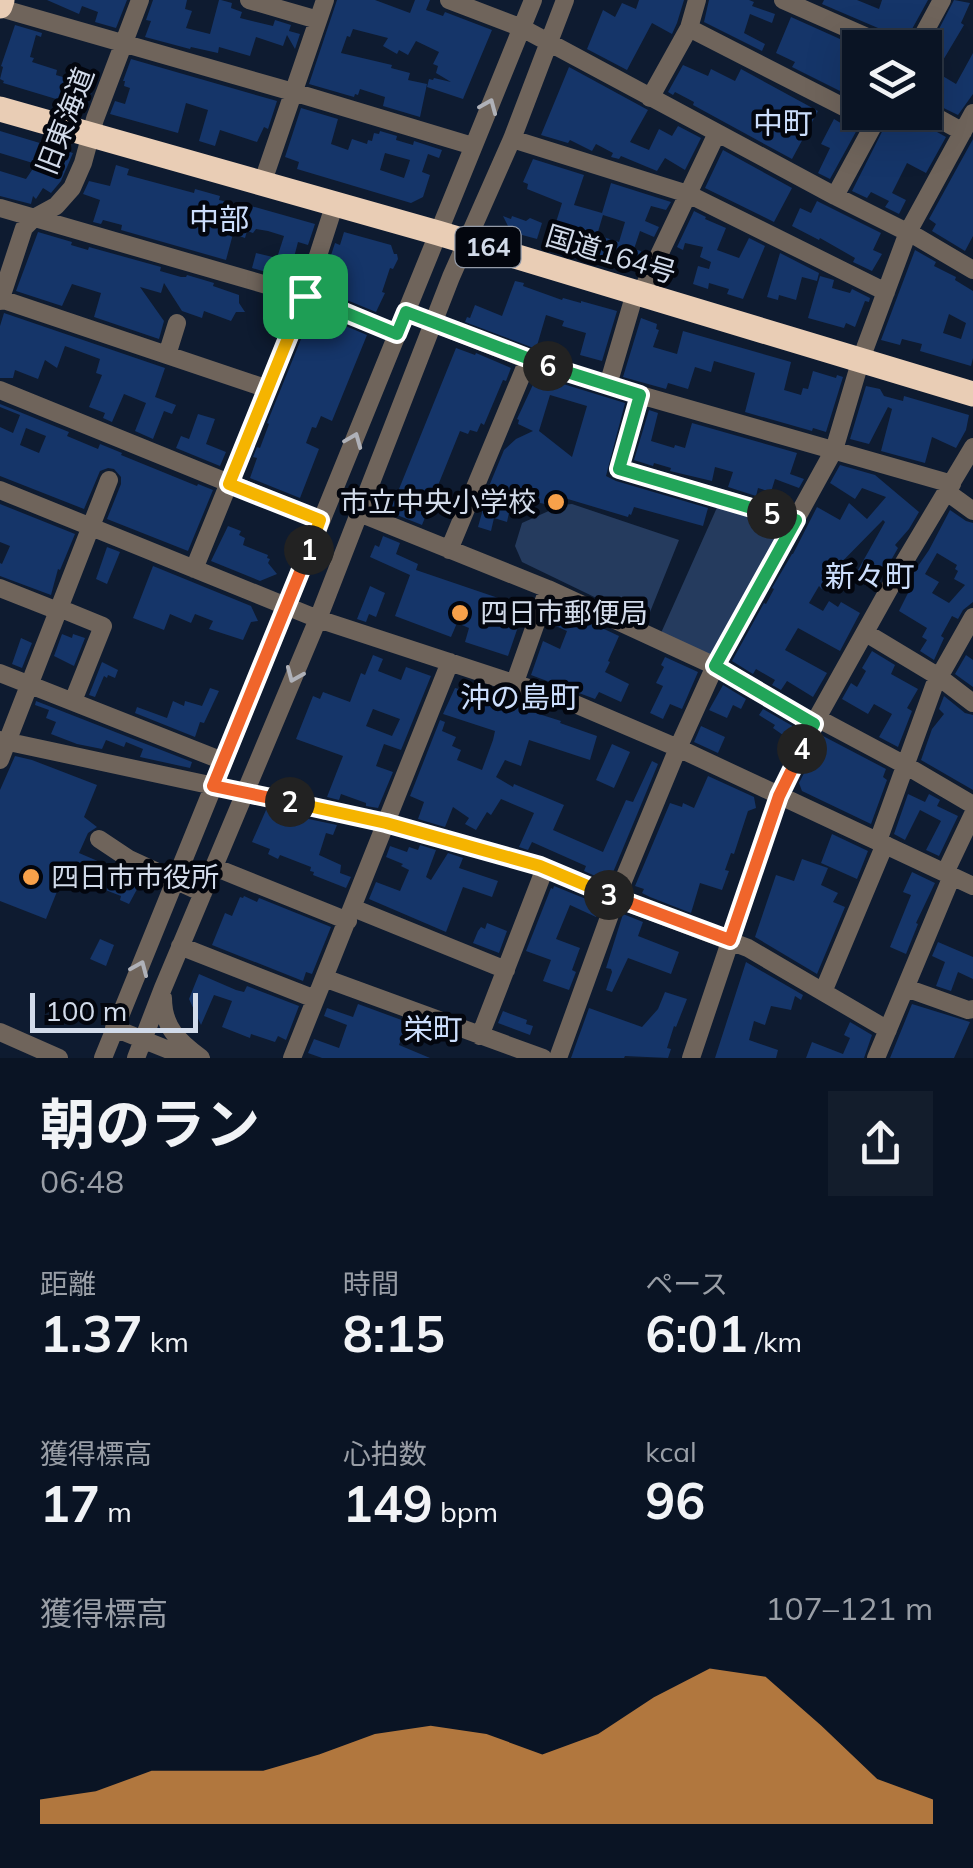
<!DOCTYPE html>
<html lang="ja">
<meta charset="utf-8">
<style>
:root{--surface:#0a1424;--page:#131d2c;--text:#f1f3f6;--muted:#999ea6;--line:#2a3341;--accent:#f8a14a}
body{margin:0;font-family:Mulish,"Noto Sans JP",sans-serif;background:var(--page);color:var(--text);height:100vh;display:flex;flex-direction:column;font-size:38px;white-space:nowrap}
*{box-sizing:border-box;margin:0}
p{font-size:32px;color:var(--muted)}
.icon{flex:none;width:55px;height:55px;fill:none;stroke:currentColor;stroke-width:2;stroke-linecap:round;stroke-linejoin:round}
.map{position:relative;height:1058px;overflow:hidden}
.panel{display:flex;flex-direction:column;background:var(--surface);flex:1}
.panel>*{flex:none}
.tools{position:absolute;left:842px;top:30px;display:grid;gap:20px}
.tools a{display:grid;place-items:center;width:100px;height:100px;border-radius:0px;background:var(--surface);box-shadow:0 10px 40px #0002,0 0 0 2px var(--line);font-size:50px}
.scale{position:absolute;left:30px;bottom:25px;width:168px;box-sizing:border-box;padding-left:10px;border:5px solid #d2dbea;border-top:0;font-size:28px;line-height:35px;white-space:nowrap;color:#d2dbea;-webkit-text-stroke:8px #03060e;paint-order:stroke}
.pin{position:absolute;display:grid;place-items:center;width:85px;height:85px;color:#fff;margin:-42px;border-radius:20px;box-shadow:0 5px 15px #0006}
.km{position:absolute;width:50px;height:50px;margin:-25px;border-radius:50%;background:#222;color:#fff;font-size:28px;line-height:50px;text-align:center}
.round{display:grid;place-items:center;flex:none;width:105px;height:105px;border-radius:0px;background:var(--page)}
.summary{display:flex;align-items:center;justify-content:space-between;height:170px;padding:0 40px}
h1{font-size:55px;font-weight:700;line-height:75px}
.stats{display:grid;grid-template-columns:repeat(3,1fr);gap:15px;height:170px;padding:10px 40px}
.stats div{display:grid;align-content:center}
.stats b{font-size:50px;font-weight:700}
.stats small{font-size:28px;font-weight:400}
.stats p{font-size:28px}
.chart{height:280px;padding:20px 40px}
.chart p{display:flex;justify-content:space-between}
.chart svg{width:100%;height:180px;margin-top:10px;fill:var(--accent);opacity:.7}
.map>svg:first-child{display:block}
</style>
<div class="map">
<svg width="973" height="1058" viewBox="0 0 973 1058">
<rect width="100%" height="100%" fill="#0e1b30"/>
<path fill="#253b5e" d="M719,503L782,521L785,527L714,654L708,655L661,633Z
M572,504L679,540L646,622L522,562L515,546L522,523L562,505Z"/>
<path fill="#153569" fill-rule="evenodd" d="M47,0H127L116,28L95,22L98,12L82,6L79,14Z
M153,0H187L185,9L192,11L186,28L210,34L219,0H221L232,3L231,8L242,12L240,18L273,26L275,20L291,25L289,31L300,34L295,49L287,35L283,46L256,37L250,56L219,47L218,53L191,47L190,49L145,37L151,21L146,20Z
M337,0H375L410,13L415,0H430L426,10L443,16L445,12L492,30L463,99L427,87L429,79L433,80L434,78L451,82L436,73L438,66L433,64L439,52L416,41L408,55L399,50L397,54L383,46L388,38L353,29L350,37L347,36L341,53L392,65L391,68L410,73L408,80L427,84L420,117L383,106L385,97L360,89L358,95L355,94L354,97L309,84Z
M639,0H684L677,23L672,34L652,23L627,70L587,49L603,10L615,17L622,3L636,9Z
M709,0H749L754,2L752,6L775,14L772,23L750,14L744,33L765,44L762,51L704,22Z
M824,0H857L879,9L882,0H928L906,40L822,4Z
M954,0L970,3L961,23L964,25L936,72L956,84L973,53V94L958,115L925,99V56Z
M791,17L860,48V101L792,67L795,62L776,53Z
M15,25L42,33L41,37L36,35L30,57L34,58L32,62L57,70L56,75L73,80L74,75L96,81L86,108L3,83L4,81L0,79L3,67L1,66Z
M131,59L277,101L268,129L264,127L257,142L220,130L215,146L199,141L208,110L186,103L178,133L110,114L115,101L125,104L130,88L124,86L125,81H123Z
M683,65L708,76L711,69L735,81L741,69L818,111L792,159L693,105L694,102L675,92L673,95L668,92Z
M569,67L648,110L630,142L649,150L659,129L672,136L678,126L701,138L685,170L665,158L657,171L621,156L619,159L611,157L613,153L596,144L592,151L570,140L568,143L541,135Z
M301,108L338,119L331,144L348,150L352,139L367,144L368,140L372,141L374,133L379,134L380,131L397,136L396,140L413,145L414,141L442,150L439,158L428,154L422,172L430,175L423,197L411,203L297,169L299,162L285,157ZM385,153L410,160L404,178L380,170Z
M892,112H913L919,122L946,137L926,173L907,163L892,193L906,200L899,214L885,207L889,201L871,192L867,198L852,191Z
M834,119L849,128L850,124L858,128L830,179L818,173L830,148L821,144Z
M0,131L73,153L61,181L51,193L43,188L36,199L33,196L31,204L0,196V171L26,179L36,164L0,153Z
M973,139V236L965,251L932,231L936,224L929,219Z
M723,150L792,188L774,222L705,188Z
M533,159L584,175L574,205L602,213L611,183L671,202L666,210L651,206L645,221L659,227L654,237L640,231L634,249L641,251L636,267L579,249L578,252L562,247L565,237L553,232L562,203L527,189L528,184L523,182ZM603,215L625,222L619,242L597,235Z
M116,165L129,169L127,175L194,193L195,189L220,196L219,200L244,206V204L315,224L308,245L298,242L291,269L294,270L290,279L252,268L256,253L277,258L284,236L268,231L256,229L253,233L247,231L245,238L233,234L226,260L121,230L122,225L103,220L101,224L93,222L100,200L83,194L89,181L110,186Z
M817,201L881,233L873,250L882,254L872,271L853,262L855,258L820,238L819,240L792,226L800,208L811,213Z
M694,211L706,217L705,219L726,228L717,250L739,258L749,238L765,246L743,299L727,294L729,289L709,283L708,289L693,284L698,266L709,269L711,262L700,257L703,247L685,243L683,250L677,247Z
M503,216L511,219L512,216L526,221L530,218L542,223L537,239L511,232Z
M38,232L72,242L71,245L88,250L89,247L161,267L160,271L181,277H186L187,275L214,283L213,286L239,295V303L245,312H236L231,321L204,311L202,318L182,311L164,283L161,293L140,287L164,321L159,339L94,317L101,293L72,284L62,306L16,291Z
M344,232L391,245L394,254H397L398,259L393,269L390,268L382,292L385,293L376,312L320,289L335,243L340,245Z
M915,250L936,262L934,266L956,277L955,280L973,291V358L971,366L920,351L922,344L902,339L900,345L881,340ZM949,314L966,323L961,339L943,333Z
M780,253L819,273L817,281L802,277L796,300L779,295L778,300L767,297Z
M820,276L834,280L832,288L850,293L852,289L870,298L869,302L865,301L855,327L846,323L844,328L808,318Z
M515,281L524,283L523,286L562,300L563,298L581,303V301L617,311L602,361L580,355L586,333L562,326L564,321L546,315L536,349L465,322L467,317L470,318L475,305L502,316Z
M312,312L367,335L332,421L321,416L316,428L312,427L306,443L319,449L300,498L250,478L257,458L253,457L257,447L260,448L269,424L267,423Z
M4,313L165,368L155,397L176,405L172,414L164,411L153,439L135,431L146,403L124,394L112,422L103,418L105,413L89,407L102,375L96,373L100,359L65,346L57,368L45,360L38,379L15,370L13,378H0V326Z
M641,318L657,324L656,329L659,330L653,347L677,354L683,331L791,362L784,390L801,395L803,388L808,389L813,371L836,378L837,375L843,377L826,432L813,428L812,431L745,412L755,373L714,361L711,372L695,367L688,389L668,383L666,389L623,377Z
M456,348L475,355L476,353L511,368L506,381L503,380L484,425L481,423L477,432L470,430L468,434L460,431L422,525L387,511L395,493L397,494Z
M537,376L625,403L606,476L616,481L708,508L703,526L634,507L631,515L629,514L628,517L551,494L549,505L527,500L524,512L510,508L507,522L494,518L491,531L478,527L483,509L480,508L504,450L516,439L533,431L518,424L519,420L517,419ZM550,395L587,406L572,457L539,431Z
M866,386L880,389L884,396L903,401L904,396L969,415L966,430L956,448L932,437L925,463L881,451L892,409L888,407L869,444L850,439Z
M0,404L69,432L67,436L98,449L100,444L122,453L121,455L197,486L198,484L213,490L188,551L107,519L121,484V477L114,469L108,468L100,471L84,509L0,476V427L13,433L20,415L0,407ZM26,428L46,436L39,453L20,445Z
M649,410L658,413L651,441L674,448L675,445L685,448L692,423L797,453L790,474L804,479L799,488L775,479L771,492L758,488L756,496L728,487L733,472L715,467L712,481L670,471L671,468L654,463L653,466L634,460Z
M198,414L215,419L206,444L226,452L220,466L176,448L181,436L189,439Z
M840,465L875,475L919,512L909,529L895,545L898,548L874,590L857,581L862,572L858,570L885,522L883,520L827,577L830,580L822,589L819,586L809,603L823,611L829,601L838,607L841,602L860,613L840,651L798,628L785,650L827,673L813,697L787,681L781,690L772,685L775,680L756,669L753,674L732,661L764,603L766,604L774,589L772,588L792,554H793L817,507L840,520L849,503L867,519L886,497L862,488L855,499L830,483Z
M0,504L75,534L60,570L58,569L51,595L0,576V563L2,564L10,546L0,542Z
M950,510L966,521L973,523V602L963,610L958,619L952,616L941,636L944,638L934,660L920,651L927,640L922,637L927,628L899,611L911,587L907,582L929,550ZM937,553L957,565L955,569L958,571L954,579L965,585L949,603L932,593L939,582L925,574Z
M228,526L241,531L239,535L245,538L243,545L268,555L267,558L270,559L268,563L277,574L260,581L211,561Z
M383,536L400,543L396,554L418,564L416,570L528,608L522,625L519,624L508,656L465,642L469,628L457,623L451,637L395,616L410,575L370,557L375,545L379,547Z
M107,547L120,552L107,584L96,579Z
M153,566L251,606L258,621L251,622L243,640L209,629L213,621L195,614L191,623L170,614L164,630L133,618Z
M370,586L385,593L376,617L369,614L366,622L357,619Z
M555,606L619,636L608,661L610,662L605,672L629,684L621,702L599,692L595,699L531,675L543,641L560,649L567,631L549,623Z
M62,634L72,638L73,634L85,638L74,666L54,656Z
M21,638L32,643L22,668L12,664Z
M872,651L895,665L891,674L918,689L907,708L912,711L898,747L879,737L892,714L874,704L868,714L842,699L851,683L857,687L866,671L862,668Z
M373,655L383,659L378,671L401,680L406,667L431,676L401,750L384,744L376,766L393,772L378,808L366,806V803L341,794L339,800L327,797L343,756L296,739L313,696L320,699L323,692L350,702L361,673L365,675ZM373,709L400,719L392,736L366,726Z
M966,655L973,660V687L955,674Z
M665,657L698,672L682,709L670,704L663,719L650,713L663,686L656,683L664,667L661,665Z
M102,662L118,670L115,678L108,675L107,678L104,676L95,697L89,695Z
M723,685L746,699L741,709L733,705L727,718L709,710Z
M210,688L219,691L204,723L200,722L195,737L135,713L137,707L167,718L173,701L184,706L185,701L202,706Z
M455,688L487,696L486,699L503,705L505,700L520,708L561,721L560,723L597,736L590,760L529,740L521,766L505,760L496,777L513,787L514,784L564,805L553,830L603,852L626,800L633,802L652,761L658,764L609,882L584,871L586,866L532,842L528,850L519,847L534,813L501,799L491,815L487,812L476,830L465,824L469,818L453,807L445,827L418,819L424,802L410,796L440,720L445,722L442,731L456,737L452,746L461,750L457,760L482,770L493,740L495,731L443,714Z
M944,696L965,713L973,715V790L921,760L932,729L944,714L939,709Z
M36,701L192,762L190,768L140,757L143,749L126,742L124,747L106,740L102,749L77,744L51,734L56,722L46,718L49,710L35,705Z
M763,709L796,728L790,740L773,728L775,725L759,715Z
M701,726L725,737L718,753L694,742Z
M823,736L886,769L883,777L887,780L871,824L802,791L799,783Z
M612,744L630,752L614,788L596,780Z
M15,756L32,760L97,785L84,817L97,827L88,833L79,853L142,880L129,904L120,900L121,896L64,874L46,919L0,901V790Z
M708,776L754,797L756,808L748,811L734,854L731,853L725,870L729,871L722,890L700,883L691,913L650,897L642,893L644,889L635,886L670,803L682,807L683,803L694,808Z
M908,794L925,802L929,794L940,800L937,806L958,816L939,856L926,850L941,821L920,810L905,840L894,834Z
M266,810L337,825L333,835L326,833L319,855L341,865L340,873L351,877L346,888L313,875L314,872L310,871L311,867L280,855L278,859L268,854L270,849L252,842Z
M832,834L868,851L857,879L821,863Z
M420,845L436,850L426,877L431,880L448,853L463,858L459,868L498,881L492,897L463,887L446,932L369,899L376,882L400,891L409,870L401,866L403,864L386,857L390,846L407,852L409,847L418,850Z
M802,859L828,868L821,885L838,893L833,902L845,907L817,974L755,937L776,875L794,881Z
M912,872L935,883L916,923L918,924L906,954L890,947L911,895L903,892Z
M554,886L591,901L590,903L599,907L596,917L570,905L556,939L580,948L572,970L576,972L569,990L543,981L551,960L526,951L551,888L553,889Z
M244,896L257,902L259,898L331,927L312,974L306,972L303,981L212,945L225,913L232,916L240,897L243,898Z
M623,914L643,922L638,936L679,952L671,974L628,958L612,992L606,990L612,972L611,969L606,968Z
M487,923L507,931L499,953L473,943L478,931L481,927L485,929Z
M100,939L114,945L106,966L90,959Z
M938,942L973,957V979L958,972L951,991L936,986L945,962L932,956Z
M746,962L803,995L801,1000L795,996L791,1010L771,1006L765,1025L754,1021L749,1040L778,1050L776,1058H715Z
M199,974L236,990L244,992L247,986L299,1006L286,1040L278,1036L275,1042L251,1034L250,1038L222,1027L232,1001L214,995L201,1025L189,999Z
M665,992L687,999L676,1027L674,1026L667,1048L671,1049L668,1058L625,1056L624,1058H571L589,1008L642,1027L658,1009Z
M358,1004L407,1022L399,1045L430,1058H322L308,1053L314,1039L339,1048L347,1025L324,1016L327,1008L353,1017Z
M912,1004L970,1022L954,1058H890Z
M503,1011L527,1020L526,1024L533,1026L530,1035L498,1023Z
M850,1022L872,1035L864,1058H806L812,1042L843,1054L850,1038L844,1035Z"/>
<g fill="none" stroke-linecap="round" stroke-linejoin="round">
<path stroke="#6f645b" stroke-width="18" d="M249,0L318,20
M449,0L522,28L835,196L917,237L973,270
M783,0L892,48
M0,8L293,92L473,146
M689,28L875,123
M916,48L942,0
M650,98L689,28L697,0
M925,111L963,132
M512,139L688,194L886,292
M262,184L325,0
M835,196L880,113
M0,208L305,296L397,334
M640,295L717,133
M1,299L268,389
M0,301L24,228L34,218L56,206L72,188L83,163L95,119L140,0
M406,312L528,360L640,395L952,484
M167,355L177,323
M608,385L635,293
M0,390L320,520
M640,395L619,469L796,520
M0,490L318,619L568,701L678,748L973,886
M947,492L973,511
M359,513L548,589L715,666L814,724
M449,550L528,360
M194,569L305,296L335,203
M0,588L58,611
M59,608L103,626L73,701
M866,633L939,677L973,703
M0,673L223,761
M515,682L548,589
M817,718L905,765L973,805
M0,740L386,823L540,866L616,898L748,948L888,1030
M0,760L109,480
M99,839L129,859L203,893
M878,841L934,686L973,617
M214,867L348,921
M945,873L973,814
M353,908L506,970
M180,946L315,999
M324,978L543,1058
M906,988L968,1010L973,1009
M823,992L885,844
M163,998C163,1027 178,1041 201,1058
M114,1028L189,1058
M0,1032L59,1058
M480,1036L545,868
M103,1058L533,0
M136,1058L163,988L318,619L451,277L512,139L565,0
M292,1058L450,662
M558,1058L616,898L678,748L715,666L834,450L861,359L908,232L973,113
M691,1058L779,796L817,718L903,564L973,447
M876,1058L952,876"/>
<path stroke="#e9cdb5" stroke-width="25" d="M0,6L2,0
M0,109L438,233L973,394"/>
</g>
<defs><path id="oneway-chevron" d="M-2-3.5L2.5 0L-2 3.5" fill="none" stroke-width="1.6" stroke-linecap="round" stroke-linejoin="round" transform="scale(2.5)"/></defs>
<g stroke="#afb1b8">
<use href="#oneway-chevron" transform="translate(489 106) rotate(-67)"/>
<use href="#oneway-chevron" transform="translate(354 440) rotate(-68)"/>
<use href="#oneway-chevron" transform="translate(294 675) rotate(113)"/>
<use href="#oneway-chevron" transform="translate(140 968) rotate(-67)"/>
</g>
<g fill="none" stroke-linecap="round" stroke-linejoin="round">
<defs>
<path id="split-1" d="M305,296L229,484L320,520L309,550"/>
<path id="split-2" d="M290,802L213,786L309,550"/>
<path id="split-3" d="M290,802L386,823L540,866L609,895"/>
<path id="split-4" d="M609,895L730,940L779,796L802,749"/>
<path id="split-5" d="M772,514L796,520L715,666L814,724L802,749"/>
<path id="split-6" d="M548,366L640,395L619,469L772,514"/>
<path id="split-7" d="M305,296L397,334L406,312L548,366"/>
</defs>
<use href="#split-1" stroke="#fff" stroke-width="20"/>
<use href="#split-2" stroke="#fff" stroke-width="20"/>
<use href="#split-3" stroke="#fff" stroke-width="20"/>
<use href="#split-4" stroke="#fff" stroke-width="20"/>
<use href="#split-5" stroke="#fff" stroke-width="20"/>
<use href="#split-6" stroke="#fff" stroke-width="20"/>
<use href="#split-7" stroke="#fff" stroke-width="20"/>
<use href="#split-1" stroke="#f5b400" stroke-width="12"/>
<use href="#split-2" stroke="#f0652b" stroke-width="12"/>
<use href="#split-3" stroke="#f5b400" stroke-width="12"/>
<use href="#split-4" stroke="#f0652b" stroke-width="12"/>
<use href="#split-5" stroke="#22a559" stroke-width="12"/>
<use href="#split-6" stroke="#22a559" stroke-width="12"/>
<use href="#split-7" stroke="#22a559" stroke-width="12"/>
</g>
<g fill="#f8a14a" stroke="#03060e" stroke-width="4">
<circle cx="556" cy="502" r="10"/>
<circle cx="460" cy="613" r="10"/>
<circle cx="31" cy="877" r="10"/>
</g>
<g text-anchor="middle" stroke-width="9" stroke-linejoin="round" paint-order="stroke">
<rect fill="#03060e" stroke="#949ba8" stroke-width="2.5" x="455.5" y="227" width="65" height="40" rx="8"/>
<g font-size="25" font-weight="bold" fill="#d2dbea">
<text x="488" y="256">164</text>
</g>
<g font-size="28" fill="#d2dbea" stroke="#03060e">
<text transform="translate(65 121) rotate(-69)" y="10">旧東海道</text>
<text transform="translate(611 254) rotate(17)" y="10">国道164号</text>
</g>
<g font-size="28" fill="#d2dbea" stroke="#03060e" text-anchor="start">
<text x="536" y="512" text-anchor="end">市立中央小学校</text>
<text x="480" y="623">四日市郵便局</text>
<text x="51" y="887">四日市市役所</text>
</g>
<g font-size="30" fill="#ccdefc" stroke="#03060e">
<text x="783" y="134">中町</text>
<text x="219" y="230">中部</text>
<text x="870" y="587">新々町</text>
<text x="520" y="708">沖の島町</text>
<text x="433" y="1040">栄町</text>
</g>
</g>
</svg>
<div class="tools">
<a><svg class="icon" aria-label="layers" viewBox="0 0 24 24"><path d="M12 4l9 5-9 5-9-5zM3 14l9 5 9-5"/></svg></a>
</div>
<div class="scale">100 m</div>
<div class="pin" style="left:305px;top:296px;background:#1e9e55"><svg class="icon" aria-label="arrive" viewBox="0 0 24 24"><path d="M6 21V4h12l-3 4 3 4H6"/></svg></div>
<b class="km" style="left:309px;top:550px">1</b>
<b class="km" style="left:290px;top:802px">2</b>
<b class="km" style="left:609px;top:895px">3</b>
<b class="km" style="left:802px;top:749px">4</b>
<b class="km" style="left:772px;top:514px">5</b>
<b class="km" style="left:548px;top:366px">6</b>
</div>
<section class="panel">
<div class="summary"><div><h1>朝のラン</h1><p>06:48</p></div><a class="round"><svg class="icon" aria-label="share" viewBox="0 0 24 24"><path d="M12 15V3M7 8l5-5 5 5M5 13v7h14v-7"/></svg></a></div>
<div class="stats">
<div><p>距離</p><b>1.37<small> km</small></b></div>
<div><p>時間</p><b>8:15</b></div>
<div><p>ペース</p><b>6:01<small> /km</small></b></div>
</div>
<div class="stats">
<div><p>獲得標高</p><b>17<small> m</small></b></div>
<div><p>心拍数</p><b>149<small> bpm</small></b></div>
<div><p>kcal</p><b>96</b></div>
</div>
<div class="chart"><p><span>獲得標高</span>107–121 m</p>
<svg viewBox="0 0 160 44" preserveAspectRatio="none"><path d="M0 44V38L10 36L20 31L30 31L40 31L50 27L60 22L70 20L80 22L90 27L100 22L110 13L120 6L130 8L140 20L150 33L160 38V44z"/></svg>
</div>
</section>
